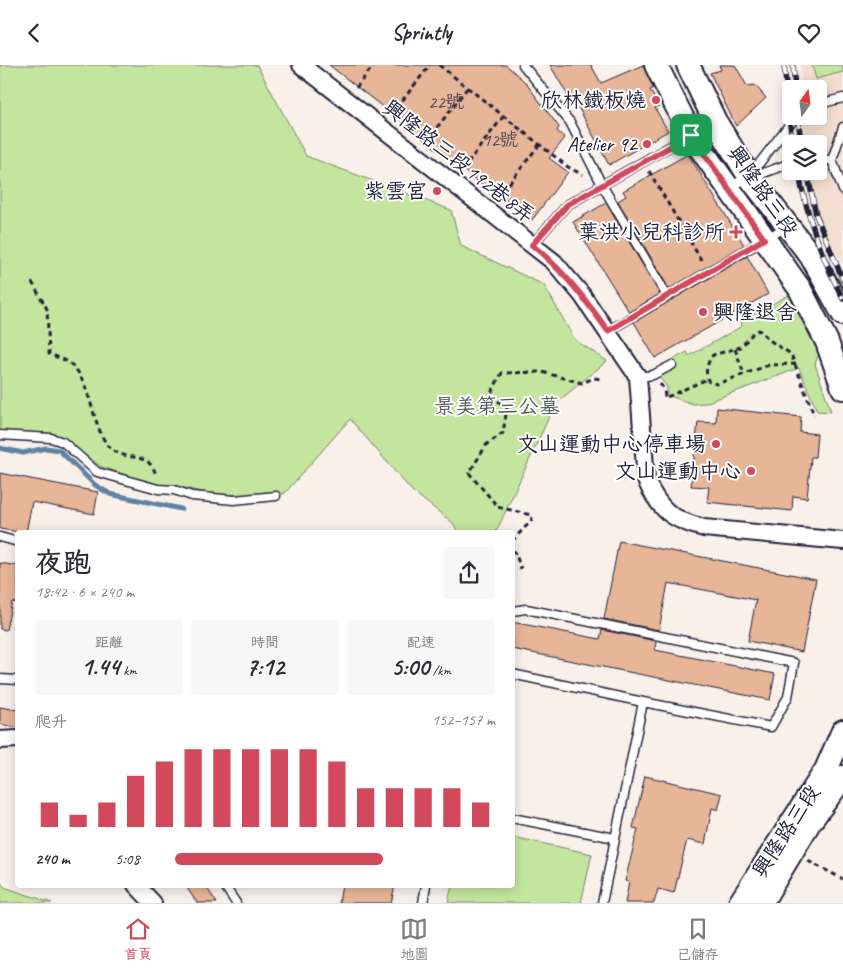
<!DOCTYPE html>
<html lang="zh-TW">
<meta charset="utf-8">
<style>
:root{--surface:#fff;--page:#f7f7f7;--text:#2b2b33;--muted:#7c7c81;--line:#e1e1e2;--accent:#d1495b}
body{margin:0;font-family:Caveat,"LXGW WenKai TC",sans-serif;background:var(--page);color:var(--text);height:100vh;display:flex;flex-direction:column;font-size:19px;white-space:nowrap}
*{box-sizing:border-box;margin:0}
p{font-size:16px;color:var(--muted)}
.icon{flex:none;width:28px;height:28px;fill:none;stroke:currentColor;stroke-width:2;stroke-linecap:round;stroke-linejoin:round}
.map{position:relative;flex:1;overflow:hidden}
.details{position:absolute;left:15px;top:465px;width:500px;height:358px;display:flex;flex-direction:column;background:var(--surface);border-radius:5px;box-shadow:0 2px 12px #0003}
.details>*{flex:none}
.needle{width:32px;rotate:14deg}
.tools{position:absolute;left:782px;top:15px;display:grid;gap:10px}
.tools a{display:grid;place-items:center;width:45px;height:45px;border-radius:5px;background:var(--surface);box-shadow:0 2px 12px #0003;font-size:25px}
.pin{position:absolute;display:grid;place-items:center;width:42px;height:42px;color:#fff;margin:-21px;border-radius:10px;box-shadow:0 2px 8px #0006}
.round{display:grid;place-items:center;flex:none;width:52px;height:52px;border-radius:5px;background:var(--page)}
.headline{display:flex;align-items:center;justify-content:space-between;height:85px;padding:0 20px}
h1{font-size:28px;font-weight:800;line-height:38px}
.figures{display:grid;grid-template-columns:repeat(3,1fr);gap:8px;height:85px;padding:5px 20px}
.figures div{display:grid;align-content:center;border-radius:5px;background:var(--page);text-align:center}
.figures b{font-size:25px;font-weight:800}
.figures small{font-size:14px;font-weight:400}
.figures p{font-size:14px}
.chart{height:140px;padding:10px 20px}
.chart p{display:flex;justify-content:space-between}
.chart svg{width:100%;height:90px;margin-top:5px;stroke:var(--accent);stroke-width:6}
ul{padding:0 20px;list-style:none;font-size:16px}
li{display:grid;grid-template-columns:80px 60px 1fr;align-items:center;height:38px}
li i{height:12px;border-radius:6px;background:var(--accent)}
header{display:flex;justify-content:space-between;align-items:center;height:65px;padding:0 20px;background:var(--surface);font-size:22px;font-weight:800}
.menu{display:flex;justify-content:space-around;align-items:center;height:70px;border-top:1px solid var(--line);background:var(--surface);font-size:14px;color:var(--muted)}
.menu a{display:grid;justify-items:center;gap:2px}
.menu .active{color:var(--accent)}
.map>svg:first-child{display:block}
</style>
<header><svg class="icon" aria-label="back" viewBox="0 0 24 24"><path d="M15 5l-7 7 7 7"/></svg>Sprintly<svg class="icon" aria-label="heart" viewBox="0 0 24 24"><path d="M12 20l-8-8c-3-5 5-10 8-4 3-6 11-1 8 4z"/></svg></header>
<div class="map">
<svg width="843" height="838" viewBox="0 0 843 838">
<rect width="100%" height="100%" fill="#faf0ea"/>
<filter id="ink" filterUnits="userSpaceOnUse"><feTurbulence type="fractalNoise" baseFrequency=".02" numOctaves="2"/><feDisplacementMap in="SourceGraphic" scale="10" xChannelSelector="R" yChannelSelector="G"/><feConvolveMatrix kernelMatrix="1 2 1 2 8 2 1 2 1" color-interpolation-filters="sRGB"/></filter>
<g filter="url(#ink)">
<path fill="#f4ded1" d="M801,0H843V199L827,171L804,106H819V79H801L803,51H819V24H802Z"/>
<path fill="#c3e59e" stroke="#72846c" d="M0,0H257L306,91L451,145L461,181L544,220L575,275L607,296L555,339L496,467H458L453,458L412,426L350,354L284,429L218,430L169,420H157L102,402L58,371L44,368L0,367Z
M812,0H843V7L816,14Z
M789,230L820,286L815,299L831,347L817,346L799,303L705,338L693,339L667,330V322L654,305L687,287L689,291L742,261L741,256Z
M513,772L592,789L581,838H448L452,820H512Z
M0,816L4,822L52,838H0Z"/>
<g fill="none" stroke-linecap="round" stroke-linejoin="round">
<path stroke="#5e83a2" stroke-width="5" d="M0,383L23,388L46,383L59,385L95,420L110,429L181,444"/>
</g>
<path fill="#e7b598" stroke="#22223b" d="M329,0H506L525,17L559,62L557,66L565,73L549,93L568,107L532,155L497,128L495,130Z
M550,0H591L601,18L643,0L653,23L650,25L659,41L655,43L668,66L609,100L576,38L574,41Z
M719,0H735L747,21L755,20L766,33L736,61L710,8L721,5Z
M688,89L744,180L669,224L618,136L626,131L623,126Z
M606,138L660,229L629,247L573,157Z
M747,191L768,229L655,293L634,257Z
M717,343L801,352L800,367L817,369L815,392H811L807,433L793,431L792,446L707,437L709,422L691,421L698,357L716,358Z
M0,408L98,427L94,449L32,437L26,468L0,464Z
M619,476L816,514L802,587L748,576L756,535L668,518L659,565L604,554Z
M0,498L18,501V538L12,537L6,565L0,564Z
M512,557L600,574L602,565L656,576L655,585L775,609L770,635L512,584Z
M0,642L18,645V663L0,659Z
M645,711L722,729L718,745L712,743L705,779L687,775L674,828L658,824L654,838H625L629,817L625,816L638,764L633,763Z
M185,820H205L217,838H197Z
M342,820H395L391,838H339Z"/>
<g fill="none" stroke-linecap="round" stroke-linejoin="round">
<defs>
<path id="service" d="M523,0L570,57L602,120L667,231
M819,39L843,33
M843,62L832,95L843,125
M819,95H832
M751,109L796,51
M728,121L791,98
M532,180L567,140L713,57
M608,266L786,162
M638,312L653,310L672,300
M0,370L51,373L63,377L97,407L158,424L174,425L192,431L234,435L276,431
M0,472L18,477
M512,546L526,544L794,598L788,632L771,662L643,637L602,838
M512,609L643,637
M0,614L18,615
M512,753L615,773
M224,820L236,838
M423,838L426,820"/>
<path id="minor" d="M301,0L554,197L582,230L638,312L646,415C659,445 672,455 704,463L843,476
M0,675L18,674
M136,820L153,838"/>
<path id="secondary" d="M656,0L691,70L800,224L827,277L843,323
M688,0L715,56L749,111L811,191L843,249
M740,838L826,705L843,666
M761,838L809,758L843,712"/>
</defs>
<use href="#service" stroke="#22223b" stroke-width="11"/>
<use href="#minor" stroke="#22223b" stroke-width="20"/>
<use href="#secondary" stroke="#22223b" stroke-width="26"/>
<path stroke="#22223b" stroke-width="3" stroke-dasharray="5 4" stroke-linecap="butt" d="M439,0L568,102L583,110
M356,23L374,0
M391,50L430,0
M426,77L468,22
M462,105L503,52
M649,106L703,198
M498,133L539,80
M32,217L47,244L49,289C56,292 68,295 73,301C93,321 93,373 114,386C130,396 151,387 156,411
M735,284L744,309
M796,299L769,300L717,319L709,317C704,309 707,297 713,290L741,282L753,268L759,265L772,277L791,289L814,350
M660,319L664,324L665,333L707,314
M512,476L532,455L531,450L498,442L469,408L487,379L503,368L507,343L490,330L502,308L542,307L582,318L594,313L601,314
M512,486L515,487L521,504
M808,796L843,814"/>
<use href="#service" stroke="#fff" stroke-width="8"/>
<use href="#minor" stroke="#fff" stroke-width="16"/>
<use href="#secondary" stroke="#fff" stroke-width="22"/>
<defs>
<path id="rail" d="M784,0L792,79
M793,0L795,24
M798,51L801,79
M798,106C808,153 821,191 843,234
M807,106L816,150L843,215"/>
</defs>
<use href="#rail" stroke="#22223b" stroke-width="5.5"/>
<use href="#rail" stroke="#fff" stroke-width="4" stroke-dasharray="11" stroke-linecap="butt"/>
</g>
</g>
<g fill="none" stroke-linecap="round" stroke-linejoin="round" filter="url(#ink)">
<defs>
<path id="route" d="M691,70L764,174L608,266C585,234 563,205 532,180L567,140Z"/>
</defs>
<use href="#route" stroke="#fff" stroke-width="10"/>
<use href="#route" stroke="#d1495b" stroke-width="6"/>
</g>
<g fill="#d1495b" stroke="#fff" stroke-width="2">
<circle cx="656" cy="35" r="5"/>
<circle cx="647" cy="79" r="5"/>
<circle cx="437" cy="126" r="5"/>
<path d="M733.5 159.5h5v5h5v5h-5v5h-5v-5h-5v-5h5z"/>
<circle cx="703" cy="247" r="5"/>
<circle cx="716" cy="379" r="5"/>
<circle cx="751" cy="406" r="5"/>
</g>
<g text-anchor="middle" stroke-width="4" stroke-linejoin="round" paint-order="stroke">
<g font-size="19" fill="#534752">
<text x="446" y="43">22號</text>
<text x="500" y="81">12號</text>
</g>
<g font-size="21" fill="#22223b" stroke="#fff" text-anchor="end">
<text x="646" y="42">欣林鐵板燒</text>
<text x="637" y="86">Atelier 92</text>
<text x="427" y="133">紫雲宮</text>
<text x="725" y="174">葉洪小兒科診所</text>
<text x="713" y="254" text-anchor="start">興隆退舍</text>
<text x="706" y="386">文山運動中心停車場</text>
<text x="741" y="413">文山運動中心</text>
</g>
<g font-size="21" fill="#22223b" stroke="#fff">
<text transform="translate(459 96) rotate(38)" y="7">興隆路三段192巷8弄</text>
<text transform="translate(763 126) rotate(55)" y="7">興隆路三段</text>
<text transform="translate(786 766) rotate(-57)" y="7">興隆路三段</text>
</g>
<g font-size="21" fill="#525c59" stroke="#fff">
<text x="497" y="348">景美第三公墓</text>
</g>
</g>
</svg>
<div class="tools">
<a><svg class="needle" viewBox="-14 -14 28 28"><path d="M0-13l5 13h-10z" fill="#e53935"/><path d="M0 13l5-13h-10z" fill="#7c7c81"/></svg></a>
<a><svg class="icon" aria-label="layers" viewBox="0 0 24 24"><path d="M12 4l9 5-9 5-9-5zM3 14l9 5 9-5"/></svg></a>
</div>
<div class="pin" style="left:691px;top:70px;background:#1e9e55"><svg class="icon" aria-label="arrive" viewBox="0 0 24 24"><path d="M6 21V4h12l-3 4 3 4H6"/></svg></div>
<section class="details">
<div class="headline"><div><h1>夜跑</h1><p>18:42 · 6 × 240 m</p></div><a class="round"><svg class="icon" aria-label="share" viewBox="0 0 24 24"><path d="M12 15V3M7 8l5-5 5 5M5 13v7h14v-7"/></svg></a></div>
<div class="figures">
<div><p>距離</p><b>1.44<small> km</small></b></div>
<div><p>時間</p><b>7:12</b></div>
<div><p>配速</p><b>5:00<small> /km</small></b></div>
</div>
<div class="chart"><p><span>爬升</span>152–157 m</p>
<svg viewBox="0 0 160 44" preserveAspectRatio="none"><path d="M5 44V32M15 44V38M25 44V32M35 44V19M45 44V12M55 44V6M65 44V6M75 44V6M85 44V6M95 44V6M105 44V12M115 44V25M125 44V25M135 44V25M145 44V25M155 44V32"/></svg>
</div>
<ul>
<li><b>240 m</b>5:08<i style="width:65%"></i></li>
</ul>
</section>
</div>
<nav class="menu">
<a class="active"><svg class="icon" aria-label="home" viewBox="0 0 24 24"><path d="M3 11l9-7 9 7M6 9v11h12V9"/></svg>首頁</a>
<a><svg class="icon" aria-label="map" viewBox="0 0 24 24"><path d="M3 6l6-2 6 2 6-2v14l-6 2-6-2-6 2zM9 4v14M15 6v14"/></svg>地圖</a>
<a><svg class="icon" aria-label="saved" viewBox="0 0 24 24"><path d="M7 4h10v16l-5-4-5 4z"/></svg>已儲存</a>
</nav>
